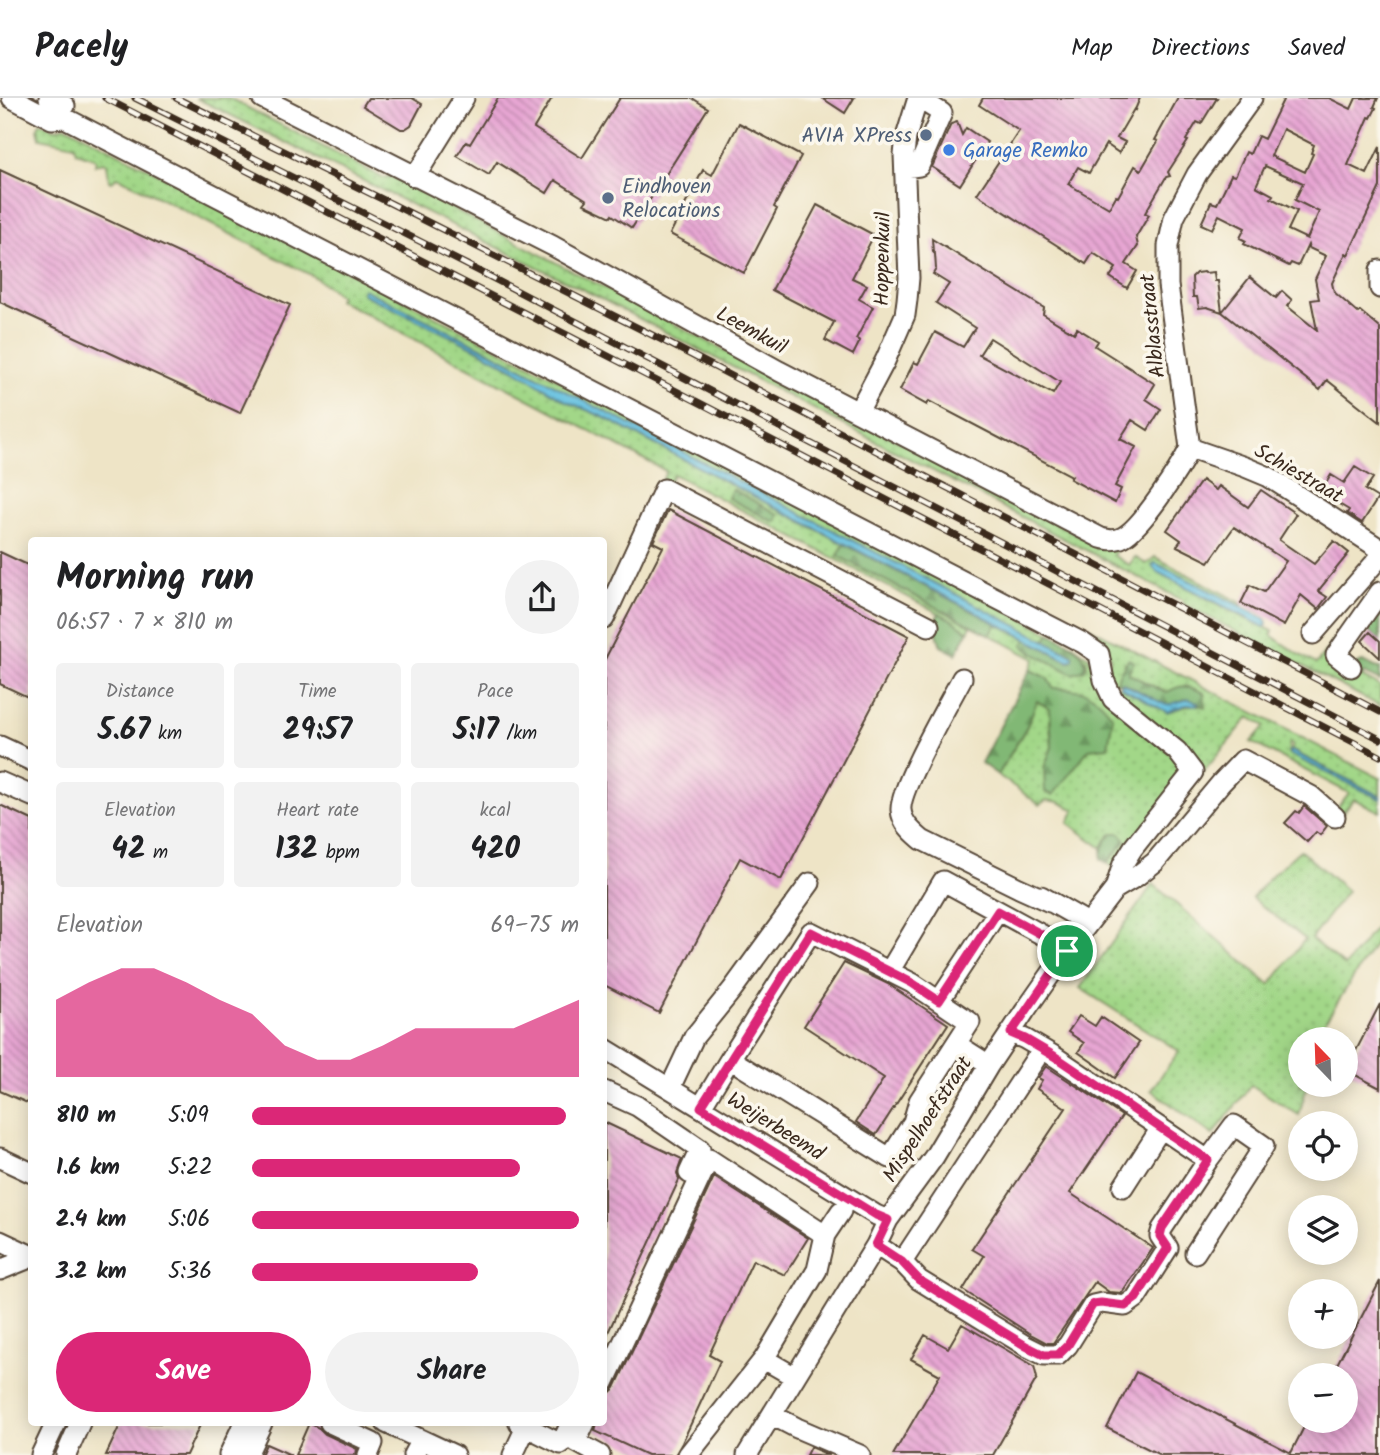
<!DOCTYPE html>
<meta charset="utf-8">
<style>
:root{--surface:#fff;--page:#f2f2f2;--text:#202124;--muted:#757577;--line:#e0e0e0;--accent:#db2777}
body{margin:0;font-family:Kalam,sans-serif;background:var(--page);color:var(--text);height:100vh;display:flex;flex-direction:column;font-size:26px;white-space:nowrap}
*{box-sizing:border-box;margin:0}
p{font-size:23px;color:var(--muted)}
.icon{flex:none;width:38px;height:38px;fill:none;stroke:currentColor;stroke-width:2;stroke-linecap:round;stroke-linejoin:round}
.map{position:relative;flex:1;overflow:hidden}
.details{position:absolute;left:28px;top:439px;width:579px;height:889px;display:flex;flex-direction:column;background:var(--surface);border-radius:7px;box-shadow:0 4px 18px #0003}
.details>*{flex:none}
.needle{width:46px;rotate:337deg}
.tools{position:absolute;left:1288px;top:929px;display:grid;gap:14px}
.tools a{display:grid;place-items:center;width:70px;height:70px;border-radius:50%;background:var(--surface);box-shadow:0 4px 18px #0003;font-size:35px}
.pin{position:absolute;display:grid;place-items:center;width:60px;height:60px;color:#fff;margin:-30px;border:4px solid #fff;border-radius:50%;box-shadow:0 2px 7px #0007}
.round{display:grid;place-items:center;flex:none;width:74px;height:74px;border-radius:37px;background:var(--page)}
.summary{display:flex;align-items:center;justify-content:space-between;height:119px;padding:0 28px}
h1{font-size:38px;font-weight:700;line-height:52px}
.metrics{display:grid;grid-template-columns:repeat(3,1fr);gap:10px;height:119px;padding:7px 28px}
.metrics div{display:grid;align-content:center;border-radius:7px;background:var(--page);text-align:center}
.metrics b{font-size:30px;font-weight:700}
.metrics small{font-size:19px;font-weight:400}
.metrics p{font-size:19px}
.chart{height:196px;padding:14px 28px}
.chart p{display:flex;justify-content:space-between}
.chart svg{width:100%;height:126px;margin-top:7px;fill:var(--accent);opacity:.7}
.primary-button{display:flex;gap:14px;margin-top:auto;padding:14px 28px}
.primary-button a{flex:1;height:80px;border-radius:42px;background:var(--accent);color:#fff;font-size:28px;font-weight:700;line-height:80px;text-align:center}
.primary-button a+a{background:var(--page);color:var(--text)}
ul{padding:0 28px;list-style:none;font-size:23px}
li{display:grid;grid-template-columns:112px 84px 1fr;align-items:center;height:52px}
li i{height:18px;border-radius:9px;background:var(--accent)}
header{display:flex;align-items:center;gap:42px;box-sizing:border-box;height:98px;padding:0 35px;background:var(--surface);border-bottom:2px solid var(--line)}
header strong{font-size:33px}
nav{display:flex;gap:38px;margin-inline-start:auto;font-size:24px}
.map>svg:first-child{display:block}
</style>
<header>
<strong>Pacely</strong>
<nav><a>Map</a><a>Directions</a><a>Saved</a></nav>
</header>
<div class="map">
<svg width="1380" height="1357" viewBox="0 0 1380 1357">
<defs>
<pattern id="grass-dots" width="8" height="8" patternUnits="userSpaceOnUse" patternTransform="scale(1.75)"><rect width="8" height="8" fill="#a2d788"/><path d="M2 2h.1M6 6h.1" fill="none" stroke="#8cb975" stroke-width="1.8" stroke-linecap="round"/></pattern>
<pattern id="forest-firs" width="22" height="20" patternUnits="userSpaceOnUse" patternTransform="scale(1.75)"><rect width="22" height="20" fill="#81b874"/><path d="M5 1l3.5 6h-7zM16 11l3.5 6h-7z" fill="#6b965f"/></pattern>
<pattern id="water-ripples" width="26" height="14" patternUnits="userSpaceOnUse" patternTransform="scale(1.75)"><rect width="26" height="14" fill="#62c0e0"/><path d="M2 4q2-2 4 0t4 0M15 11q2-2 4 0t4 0" fill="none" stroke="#529cb5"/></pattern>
<pattern id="building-back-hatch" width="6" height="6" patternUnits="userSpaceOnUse" patternTransform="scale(1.75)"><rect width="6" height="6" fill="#e7a6d3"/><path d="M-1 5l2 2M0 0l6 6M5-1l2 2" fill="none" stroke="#bc87ab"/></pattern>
</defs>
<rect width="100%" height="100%" fill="#fbf7ec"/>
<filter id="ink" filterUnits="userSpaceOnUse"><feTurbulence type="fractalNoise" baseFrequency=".0143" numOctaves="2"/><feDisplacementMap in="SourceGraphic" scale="14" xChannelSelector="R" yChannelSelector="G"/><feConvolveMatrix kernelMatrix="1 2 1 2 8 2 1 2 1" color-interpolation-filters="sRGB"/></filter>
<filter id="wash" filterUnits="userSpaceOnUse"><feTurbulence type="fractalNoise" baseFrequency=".00686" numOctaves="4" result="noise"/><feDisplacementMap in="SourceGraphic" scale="28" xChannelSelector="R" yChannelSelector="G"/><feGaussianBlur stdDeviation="1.57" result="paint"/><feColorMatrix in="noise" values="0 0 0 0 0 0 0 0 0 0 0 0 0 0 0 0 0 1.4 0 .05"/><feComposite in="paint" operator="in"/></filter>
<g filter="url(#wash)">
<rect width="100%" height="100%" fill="#eee4c6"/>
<path fill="url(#grass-dots)" stroke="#6e8053" stroke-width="2" d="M196,0H229L383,80L390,78L1090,443L1117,451L1113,457L1129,467L1135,459L1146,466L1155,459L1243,506L1239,509L1155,465L1157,474L1242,519L1273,533L1271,537C1285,548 1300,557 1316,566L1347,526L1332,558L1357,576L1380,588V608L1183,506L1184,503L590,195Z
M40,25L55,31L66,28L1050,535L1045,543L477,247L362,195L475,250L514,271L566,303L601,318L844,446L838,458L971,527L968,534L954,523L673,376L668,386L662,383L666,373L359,212L338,202L340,198L313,178L122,81L116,79L112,84L109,83L107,66L103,64L95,67L96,63L94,60L76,54L74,47L40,40L38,30Z
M1012,496L1094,532L1380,680V698L1291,652L1293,647L1290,644L1288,655L1380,701V714L1354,701L1342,715L1337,710L1349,695L1251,644L1265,628L1249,619L1137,754L1151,735L1203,671V667L1126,607L1114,595L1121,586L1122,590L1167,614L1191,607L1129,576V573L1119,576L1117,584L1111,588L1108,567L1111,559L1107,552L1010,499Z
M997,526L1026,541L1024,547L1087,568L1086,562L1070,545L1089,559L1099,586L1189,675L1113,769L1107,765L1126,743L1106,742L1102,750L1068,725L1075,712L1059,704L1046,702L1040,707L998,677L1027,628L1037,603L1050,611V628L1052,649L1044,670L1079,662L1089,651L1072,591L1053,590L1047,580L1030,572L1035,561L990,537Z
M1300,752L1347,793L1311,841L1345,868L1380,824V838L1326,922L1320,941L1300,942V987H1307L1299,1017L1251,987L1213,1037L1151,992L1179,953L1080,890L1153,786L1270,887L1305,841L1252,800L1272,777Z"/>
<path fill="url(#forest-firs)" stroke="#5e7149" stroke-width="2" d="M732,391L778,416L777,422L774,424L728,400Z
M844,446L997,526L990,537L838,458Z
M1375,507L1380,512V543L1361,525Z
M939,515L954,523L968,534L956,556L941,548L934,526Z
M1050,535C1064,542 1089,553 1085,572L1073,576L1031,554L1023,547L1027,541L1068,563H1071L1073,557L1045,543Z
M1128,561L1134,564L1129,573V576L1166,595C1182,585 1187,587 1204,595L1206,609L1197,607L1198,605L1185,601L1173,606L1166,607L1124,585L1121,586L1117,584L1119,576Z
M1362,564C1369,564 1373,570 1380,570V583L1364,575L1362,577L1363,579L1357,576L1356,567Z
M1030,572L1047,580L1053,590C1085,591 1094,593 1113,619L1108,649L1089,651L1053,697L1045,694L1044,670L1052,649L1050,611L1037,603L1027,628L998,677L981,665Z
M1112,735H1120L1126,743L1107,765L1101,761C1102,749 1104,743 1112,735Z"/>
<path fill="url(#water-ripples)" stroke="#4e757f" stroke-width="2" d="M363,191L477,247L1073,557V561L1069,563L601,318L566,303L514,271L475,250L363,196L362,193Z
M1155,465L1266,521L1267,527L1264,529L1157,474L1152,468Z
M1122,585L1166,607L1189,601L1198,605L1197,607H1186L1167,614L1122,590L1120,588Z
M1289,653H1292L1380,698V701L1289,656Z"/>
<g id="blocks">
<path fill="url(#building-back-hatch)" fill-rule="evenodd" d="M368,0H412L422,6L411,27L405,31H401L363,8Z
M498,0H552L534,30L582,60L620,0H692L708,10L632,130L612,117L611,119L584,106L587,102L555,82L547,95L497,64L489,77L457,58L466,44L470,46Z
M822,0H854L845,15Z
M983,0H1140L1135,12L1134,11L1117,40L1125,44L1119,55L1106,46L1089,75L1078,69L1068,86L1109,110L1116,98L1118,99L1135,68L1141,72L1158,43L1155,42L1178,0H1217L1201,26L1197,24L1186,42L1188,43L1168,74L1170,78L1166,79L1145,115L1149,117L1136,139L1138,148L1126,166L1137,173L1127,190L1110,179L1116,170L1093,155L1086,166L977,96L1019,33L979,7Z
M1284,0H1329L1351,11L1356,0H1378L1374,9L1376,10L1371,20L1369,19L1348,67L1367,76L1380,49V89L1348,157L1346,155L1332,185L1334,194L1358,215L1360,213L1380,230V324L1327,282L1320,292L1222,214L1250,179L1276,200L1282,193L1292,202L1287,208L1317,232L1311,202L1319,201L1315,181L1326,158L1309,150L1308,147L1298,168L1291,165L1289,168L1244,146L1246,143L1240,140L1245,130L1219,117L1212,131L1201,126L1211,104L1217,106L1231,77L1235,78L1246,54L1250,56L1258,38L1264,41ZM1283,31L1314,47L1311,55L1313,56L1305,74L1271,58ZM1265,68L1303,85L1295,102L1319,114L1307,141L1288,132L1297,113L1271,100L1273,97L1256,88Z
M957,24L962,37L966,30L987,44L960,87L932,69L951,26Z
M739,25L801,58L774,109L777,111L744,175L670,136L703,72L712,77Z
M0,72L290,207L240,315L0,204Z
M817,107L874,137L852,180L867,187L859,201L873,209L856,241L860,243L853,257L825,242L834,224L772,192Z
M932,141L1044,210L1043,216L1074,235L1077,230L1098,243L1095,248L1155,286L1146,301L1161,311L1148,332L1132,322L1120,341L1136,349L1115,388L1121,391L1115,405L1070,381L1072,378L1005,343L929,303L927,307L900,292L914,264L918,266L935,234L963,249L975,230L936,205L949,186L933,176L936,171L935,156L933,154ZM990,240L1060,284L1053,296L979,257Z
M1204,174L1205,175L1214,174L1215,183H1218L1222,214L1207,209L1199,210L1197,199H1193L1192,179L1196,175Z
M1355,369L1373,380L1365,392L1378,400L1362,425L1347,415L1349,412L1332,402L1331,404L1319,397L1331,377L1344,385Z
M1202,382L1216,392L1219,388L1248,409L1261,392L1296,416L1279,442L1314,466L1334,443L1349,455L1318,493L1327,499L1318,511L1301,497L1284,528L1241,505L1250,487L1264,494L1286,463L1234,429L1209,464L1177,448L1181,442L1167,432Z
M668,412L909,538L781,782L740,760L659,915L604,887V563L663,449L653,444Z
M0,454L32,469V601L0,586Z
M1370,534L1380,543V560L1362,543Z
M0,707L32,722V1007L0,993Z
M1304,708L1327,728L1320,737L1316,734L1307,744L1285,725L1296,713L1299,715Z
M844,865L888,886L948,926L876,1037L856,1024L884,980L804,928Z
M1380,906V990L1346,972Z
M1079,918L1095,928L1101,919L1139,945L1115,980L1078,954L1084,945L1068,934Z
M1046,968L1122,1018L1070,1095L1153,1150L1122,1195L1109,1194L1095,1184L1053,1245H1047L1032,1237L963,1192L984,1158L972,1151L1066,1010L1037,991L1042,982L1038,980Z
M604,1024L682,1061L677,1075L679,1082L604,1243Z
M714,1079L808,1140L785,1177L753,1162L709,1257L720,1263L682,1345L675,1357H647L595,1333L597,1325H604V1304L607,1297L615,1290Z
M1380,1183V1357H1160L1107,1330L1136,1274L1291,1355L1307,1323H1346V1278H1331Z
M962,1226L1034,1268L1037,1280L993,1357H893L940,1277L911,1261L925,1237L948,1250Z
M121,1325H201L186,1357H106Z
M309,1325L319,1330L325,1336L357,1351L356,1357H295Z
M266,1346L291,1357H261Z
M810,1349L829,1357H806Z"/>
</g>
</g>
<g filter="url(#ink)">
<use href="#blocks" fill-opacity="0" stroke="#564637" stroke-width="2"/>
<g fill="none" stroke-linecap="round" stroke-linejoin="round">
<defs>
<path id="minor" d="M12,0L52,21L65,20L1083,545L1099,556L1104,582L1113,601L1177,653L1193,674L1133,750L1123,766L1115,791L1067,853L1025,913L989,967L934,1059L888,1122L876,1147L747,1357
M49,0L65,8
M262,0L553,148L779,273L1101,440C1109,442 1115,443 1123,439C1142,429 1180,370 1190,350
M905,70L919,68L942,15L918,0
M415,79L464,0
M1380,172V190
M858,314L885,263L905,217L907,202L909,180L904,57L906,39L918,0
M1190,350L1168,187V148L1174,120L1197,76L1252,0
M1190,350L1245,369L1269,379L1380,451
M604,521L664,391L929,528
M1313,536L1380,459
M1351,569L1336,557L1380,494
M962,580C950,603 899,691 901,712C902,725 913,734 922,742L1019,790L1050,804
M0,648L32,663
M0,684L32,698
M1115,791L1137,778L1155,764L1221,685L1243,662L1311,698L1335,719
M1041,798L1088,825
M889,874L943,783L1048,840L1067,853
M939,903L998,813
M956,946L989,967
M604,950L876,1117L888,1122
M670,990L694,939L732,892L810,785
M604,993L637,1008L700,1051L689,1075
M701,1009L730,961L890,1060L913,1024L919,1003L970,924L912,885L811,834L730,961
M0,1060L32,1075
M1123,1089L1161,1030
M825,1137L841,1113
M0,1143L32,1158
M876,1147L902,1164L919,1182L1026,1248L1044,1257H1058L1068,1247L1093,1207L1102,1205L1125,1208L1136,1200L1168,1150L1160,1138L1162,1131L1208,1062L1054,958L1025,941L1011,935
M1195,1155L1264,1048L1234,1027L1208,1062
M902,1164L1042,951
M0,1172L32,1159
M764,1261L795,1279
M604,1285L709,1061L825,1137L817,1172L764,1261L688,1357
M772,1317L797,1330L860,1357
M330,1325L373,1345L368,1357
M386,1325L454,1357
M519,1325L561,1346L571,1325
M585,1325L576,1344L600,1357
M41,1357L56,1325
M66,1357L80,1325
M229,1357L244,1325
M247,1357L262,1325
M413,1357L421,1342
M513,1357L526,1329"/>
</defs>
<use href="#minor" stroke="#564637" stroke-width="23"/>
<use href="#minor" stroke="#fff" stroke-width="19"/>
<defs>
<path id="rail" d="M105,0L700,305L1380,658
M135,0L473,170L1380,641
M176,0L394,107L668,245L1380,614"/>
</defs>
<use href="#rail" stroke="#3b2a1e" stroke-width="7"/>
<use href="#rail" stroke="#fbf7ec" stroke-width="4.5" stroke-dasharray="13" stroke-linecap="butt"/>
</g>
</g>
<g fill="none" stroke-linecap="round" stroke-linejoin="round" filter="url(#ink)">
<defs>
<path id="route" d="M998,813L1048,840L1067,853L1011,935L1025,941L1054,958L1208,1062L1162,1130L1160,1138L1168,1150L1136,1200L1125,1208L1101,1205L1093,1206L1068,1247L1058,1257H1044L1026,1248L919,1182L902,1164L876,1147L888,1122L876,1117L701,1009L811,834L912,885L939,903Z"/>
</defs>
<use href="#route" stroke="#fff" stroke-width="14"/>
<use href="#route" stroke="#db2777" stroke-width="9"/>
</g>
<g fill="#5c6f8a" stroke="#fbf7ec" stroke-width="2.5">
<circle cx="926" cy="37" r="7"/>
<circle cx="608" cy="100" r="7"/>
</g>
<circle fill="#3f7fe0" stroke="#fbf7ec" stroke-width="2.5" cx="949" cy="52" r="7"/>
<g text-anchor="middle" stroke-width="7" stroke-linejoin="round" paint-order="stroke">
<g font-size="21" fill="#4e5e75" stroke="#fbf7ec" text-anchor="end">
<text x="912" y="44">AVIA XPress</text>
<text x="622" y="95" text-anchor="start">Eindhoven<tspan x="622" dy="24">Relocations</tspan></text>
</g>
<g font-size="21" fill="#366cbe" stroke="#fbf7ec" text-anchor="start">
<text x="963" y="59">Garage Remko</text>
</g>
<g font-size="21" fill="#3b2a1e" stroke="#fbf7ec">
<text transform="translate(882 161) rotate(-89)" y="7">Hoppenkuil</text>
<text transform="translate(1152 228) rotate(-96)" y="7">Alblasstraat</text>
<text transform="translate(752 232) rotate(29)" y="7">Leemkuil</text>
<text transform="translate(1299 375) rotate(30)" y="7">Schiestraat</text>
<text transform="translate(927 1021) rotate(-57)" y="7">Mispelhoefstraat</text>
<text transform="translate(776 1028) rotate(32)" y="7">Weijerbeemd</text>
</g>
</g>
</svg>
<div class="tools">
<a><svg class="needle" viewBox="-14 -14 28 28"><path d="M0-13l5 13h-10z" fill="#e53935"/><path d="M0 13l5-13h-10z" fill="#757577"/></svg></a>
<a><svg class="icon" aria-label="locate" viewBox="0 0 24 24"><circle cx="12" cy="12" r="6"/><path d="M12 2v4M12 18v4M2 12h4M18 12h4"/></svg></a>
<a><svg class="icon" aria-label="layers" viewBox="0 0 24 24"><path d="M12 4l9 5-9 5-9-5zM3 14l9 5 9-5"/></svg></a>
<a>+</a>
<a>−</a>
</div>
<div class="pin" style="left:1067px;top:853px;background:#1e9e55"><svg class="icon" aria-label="arrive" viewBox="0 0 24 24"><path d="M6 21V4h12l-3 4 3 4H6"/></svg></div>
<section class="details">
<div class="summary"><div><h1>Morning run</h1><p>06:57 · 7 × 810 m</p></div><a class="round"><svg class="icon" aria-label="share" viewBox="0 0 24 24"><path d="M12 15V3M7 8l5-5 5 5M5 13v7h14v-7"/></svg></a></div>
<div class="metrics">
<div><p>Distance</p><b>5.67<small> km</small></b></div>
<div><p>Time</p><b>29:57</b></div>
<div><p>Pace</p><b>5:17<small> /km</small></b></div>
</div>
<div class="metrics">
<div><p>Elevation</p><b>42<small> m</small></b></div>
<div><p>Heart rate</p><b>132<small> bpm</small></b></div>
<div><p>kcal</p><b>420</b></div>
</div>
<div class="chart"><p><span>Elevation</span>69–75 m</p>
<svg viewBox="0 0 160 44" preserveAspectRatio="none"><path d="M0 44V17L10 11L20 6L30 6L40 11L50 17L60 22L70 33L80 38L90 38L100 33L110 27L120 27L130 27L140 27L150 22L160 17V44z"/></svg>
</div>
<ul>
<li><b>810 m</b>5:09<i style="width:96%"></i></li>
<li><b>1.6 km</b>5:22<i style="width:82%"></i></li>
<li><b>2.4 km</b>5:06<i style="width:100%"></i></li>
<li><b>3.2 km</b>5:36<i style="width:69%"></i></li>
</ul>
<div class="primary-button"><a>Save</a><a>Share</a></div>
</section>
</div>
